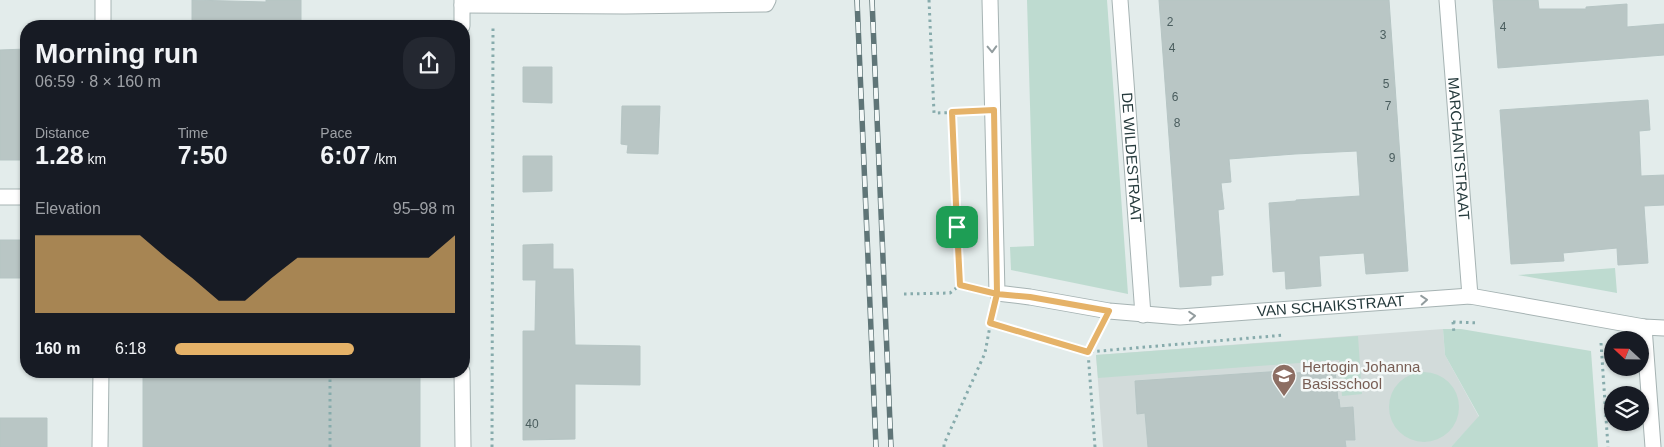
<!DOCTYPE html>
<meta charset="utf-8">
<style>
:root{--surface:#171b24;--page:#242831;--text:#f1f3f6;--muted:#9ea1a6;--accent:#e5b268}
body{margin:0;font-family:Arial,sans-serif;background:var(--page);color:var(--text);height:100vh;display:flex;flex-direction:column;font-size:19px;white-space:nowrap}
*{box-sizing:border-box;margin:0}
p{font-size:16px;color:var(--muted)}
.icon{flex:none;width:28px;height:28px;fill:none;stroke:currentColor;stroke-width:2;stroke-linecap:round;stroke-linejoin:round}
.map{position:relative;flex:1;overflow:hidden}
.sheet{position:absolute;left:20px;top:20px;width:450px;height:358px;display:flex;flex-direction:column;background:var(--surface);border-radius:20px;box-shadow:0 1px 4px #0004}
.sheet>*{flex:none}
.needle{width:32px;rotate:292deg}
.tools{position:absolute;left:1604px;top:331px;display:grid;gap:10px}
.tools a{display:grid;place-items:center;width:45px;height:45px;border-radius:50%;background:var(--surface);box-shadow:0 1px 4px #0004;font-size:25px}
.pin{position:absolute;display:grid;place-items:center;width:42px;height:42px;color:#fff;margin:-21px;border-radius:10px;box-shadow:0 2px 8px #0006}
.round{display:grid;place-items:center;flex:none;width:52px;height:52px;border-radius:20px;background:var(--page)}
.headline{display:flex;align-items:center;justify-content:space-between;height:85px;padding:0 15px}
h1{font-size:28px;font-weight:600;line-height:38px}
.stats{display:grid;grid-template-columns:repeat(3,1fr);gap:8px;height:85px;padding:5px 15px}
.stats div{display:grid;align-content:center}
.stats b{font-size:25px;font-weight:600}
.stats small{font-size:14px;font-weight:400}
.stats p{font-size:14px}
.chart{height:140px;padding:10px 15px}
.chart p{display:flex;justify-content:space-between}
.chart svg{width:100%;height:90px;margin-top:5px;fill:var(--accent);opacity:.7}
ul{padding:0 15px;list-style:none;font-size:16px}
li{display:grid;grid-template-columns:80px 60px 1fr;align-items:center;height:38px}
li i{height:12px;border-radius:6px;background:var(--accent)}
.map>svg:first-child{display:block}
</style>
<div class="map">
<svg width="1664" height="447" viewBox="0 0 1664 447">
<rect width="100%" height="100%" fill="#e3eceb"/>
<path fill="#d2dbda" d="M1443,329L1445,355L1479,417L1451,447H1103L1096,355Z"/>
<path fill="#bedbd0" d="M1027,0H1107L1128,294L1011,270L1010,247L1034,246Z
M1615,268L1617,293L1518,275Z
M1443,329H1461L1591,351L1598,447H1451L1479,416L1445,355Z
M1358,336L1362,394L1342,396L1339,360L1098,378L1096,355Z
M1389 407a35 35 0 1 1 70 0a35 35 0 1 1-70 0Z"/>
<path fill="#b9c6c5" stroke="#b6c5c4" d="M192,0L266,2V0H301V26H266V24L192,23Z
M1159,0H1389L1408,271L1366,274L1364,253L1319,256L1321,286L1286,289L1285,271L1273,272L1269,203L1296,201V200L1360,196L1357,151L1295,154L1229,159L1231,182L1221,183L1224,209L1218,210L1223,275L1211,276V285L1180,287Z
M1493,0H1538L1539,9H1586V7L1627,4V27L1664,24V55L1498,68Z
M26,49V160H0V50Z
M523,67H552V103L523,102Z
M1648,100L1650,130L1639,131L1641,176L1664,175V205L1644,206L1648,263L1618,265L1617,248L1563,253L1564,261L1511,264L1500,110Z
M622,106H660L658,154L627,153L628,145L621,144Z
M523,156H552V191L523,192Z
M0,240H26V278H0Z
M553,244V269H573L575,345L640,346V385L575,384V439L523,440V331H535L536,280H523V245Z
M1335,370L1338,400L1339,399L1340,408L1353,407L1355,440H1345L1346,447H1148L1145,413L1137,414L1135,381L1283,371V374Z
M143,371H321V374H341V377H387V371H420V447H143Z
M0,418H47V447H0Z"/>
<g fill="none" stroke-linecap="round" stroke-linejoin="round">
<defs>
<path id="service" d="M462,5L625,6L766,4L768,0"/>
<g id="minor">
<path d="M103,0V26"/>
<path id="s1" d="M990,0L997,293L1030,297L1109,311L1180,317L1470,296L1644,327L1664,328"/>
<path id="s2" d="M1120,0L1143,315"/>
<path id="s3" d="M1447,0L1470,296"/>
<path d="M462,26V0"/>
<path d="M0,197H26"/>
<path d="M1644,327L1653,447"/>
<path d="M462,371L463,447"/>
<path d="M100,447L101,371"/>
</g>
</defs>
<use href="#service" stroke="#a6b3b3" stroke-width="17"/>
<use href="#minor" stroke="#a6b3b3" stroke-width="17"/>
<path stroke="#87abac" stroke-width="3" stroke-dasharray="2.5 4" stroke-linecap="butt" d="M929,0L934,113L969,112
M952,113L960,285
M904,294L950,293L960,285L975,288
M1453,322L1479,323
M1453,322L1454,334
M991,323L1088,352L1285,335
M1601,343L1608,447
M330,447V371
M492,447L493,28
M944,447V444L985,353L992,315
M1095,447L1088,352L1098,333"/>
<use href="#service" stroke="#fff" stroke-width="15"/>
<use href="#minor" stroke="#fff" stroke-width="15"/>
<defs>
<path id="rail" d="M857,0L876,447
M872,0L891,447"/>
</defs>
<use href="#rail" stroke="#5f7577" stroke-width="5.5"/>
<use href="#rail" stroke="#f4f9f8" stroke-width="4" stroke-dasharray="11" stroke-linecap="butt"/>
</g>
<defs><path id="oneway-chevron" d="M-2-3.5L2.5 0L-2 3.5" fill="none" stroke-width="1.6" stroke-linecap="round" stroke-linejoin="round" transform="scale(1.25)"/></defs>
<g stroke="#929c9e">
<use href="#oneway-chevron" transform="translate(992 49) rotate(88)"/>
<use href="#oneway-chevron" transform="translate(1424 300) rotate(-4)"/>
<use href="#oneway-chevron" transform="translate(1192 316) rotate(-4)"/>
</g>
<g fill="none" stroke-linecap="round" stroke-linejoin="round">
<defs>
<path id="route" d="M957,227L960,285L997,294L990,323L1088,352L1109,311L1030,297L997,294L994,110L952,112L957,227"/>
</defs>
<use href="#route" stroke="#fff" stroke-width="10"/>
<use href="#route" stroke="#e5b268" stroke-width="6"/>
</g>
<defs>
<symbol id="school-pin" viewBox="-11 -11 22 30"><path d="M0 17L-7.5 6A9.5 9.5 0 1 1 7.5 6Z" fill="#8d6e63" stroke="#f4f9f8"/><path d="M0-5L7-2L0 1L-7-2ZM-4 1L0 2.5L4 1V4Q0 6-4 4Z" fill="#fff"/></symbol>
</defs>
<g fill-rule="evenodd">
<use href="#school-pin" x="1270" y="362" width="28" height="38"/>
</g>
<g text-anchor="middle" stroke-width="5" stroke-linejoin="round" paint-order="stroke">
<g font-size="12" fill="#4a5d5e">
<text x="1170" y="26">2</text>
<text x="1503" y="31">4</text>
<text x="1383" y="39">3</text>
<text x="1172" y="52">4</text>
<text x="1386" y="88">5</text>
<text x="1175" y="101">6</text>
<text x="1388" y="110">7</text>
<text x="1177" y="127">8</text>
<text x="1392" y="162">9</text>
<text x="532" y="428">40</text>
</g>
<g font-size="15" fill="#253a3c" stroke="#f4f9f8">
<text dy="5" stroke="none"><textPath href="#s3" startOffset="149">MARCHANTSTRAAT</textPath></text>
<text dy="5" stroke="none"><textPath href="#s2" startOffset="158">DE WILDESTRAAT</textPath></text>
<text dy="5" stroke="none"><textPath href="#s1" startOffset="629">VAN SCHAIKSTRAAT</textPath></text>
</g>
<g font-size="15" fill="#785e54" stroke="#f4f9f8" text-anchor="start">
<text x="1302" y="372">Hertogin Johanna<tspan x="1302" dy="17">Basisschool</tspan></text>
</g>
</g>
</svg>
<div class="tools">
<a><svg class="needle" viewBox="-14 -14 28 28"><path d="M0-13l5 13h-10z" fill="#e53935"/><path d="M0 13l5-13h-10z" fill="#9ea1a6"/></svg></a>
<a><svg class="icon" aria-label="layers" viewBox="0 0 24 24"><path d="M12 4l9 5-9 5-9-5zM3 14l9 5 9-5"/></svg></a>
</div>
<div class="pin" style="left:957px;top:227px;background:#1e9e55"><svg class="icon" aria-label="arrive" viewBox="0 0 24 24"><path d="M6 21V4h12l-3 4 3 4H6"/></svg></div>
<section class="sheet">
<div class="headline"><div><h1>Morning run</h1><p>06:59 · 8 × 160 m</p></div><a class="round"><svg class="icon" aria-label="share" viewBox="0 0 24 24"><path d="M12 15V3M7 8l5-5 5 5M5 13v7h14v-7"/></svg></a></div>
<div class="stats">
<div><p>Distance</p><b>1.28<small> km</small></b></div>
<div><p>Time</p><b>7:50</b></div>
<div><p>Pace</p><b>6:07<small> /km</small></b></div>
</div>
<div class="chart"><p><span>Elevation</span>95–98 m</p>
<svg viewBox="0 0 160 44" preserveAspectRatio="none"><path d="M0 44V6L10 6L20 6L30 6L40 6L50 17L60 27L70 38L80 38L90 27L100 17L110 17L120 17L130 17L140 17L150 17L160 6V44z"/></svg>
</div>
<ul>
<li><b>160 m</b>6:18<i style="width:64%"></i></li>
</ul>
</section>
</div>
